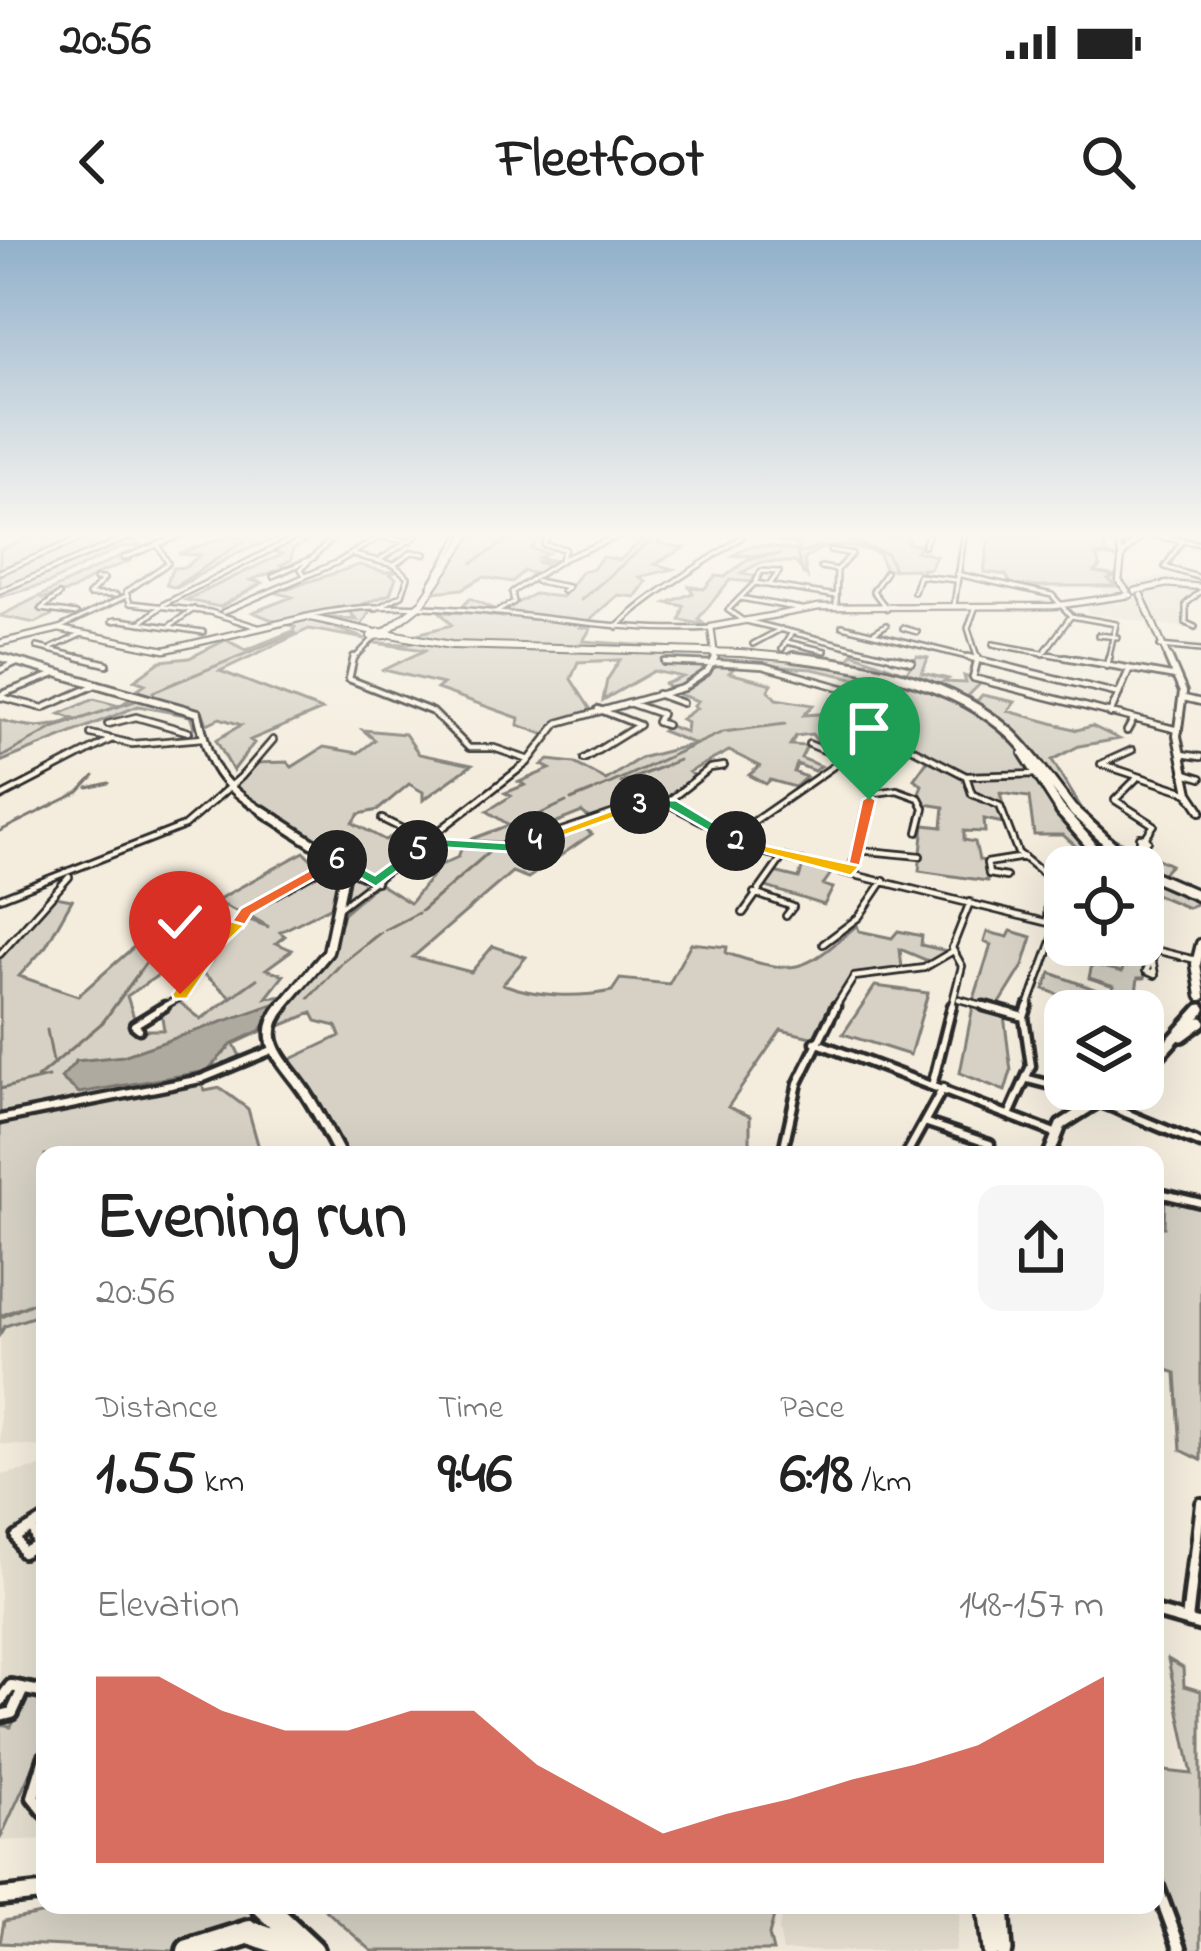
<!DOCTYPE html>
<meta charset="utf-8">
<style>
:root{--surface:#fff;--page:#f6f6f6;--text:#222;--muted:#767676;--accent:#c8321e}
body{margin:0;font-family:"Indie Flower",sans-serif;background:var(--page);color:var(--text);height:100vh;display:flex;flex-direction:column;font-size:45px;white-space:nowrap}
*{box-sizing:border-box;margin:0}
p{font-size:39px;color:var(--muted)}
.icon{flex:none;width:66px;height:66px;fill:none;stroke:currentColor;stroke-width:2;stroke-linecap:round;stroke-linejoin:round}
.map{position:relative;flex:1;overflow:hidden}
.side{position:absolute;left:36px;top:906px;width:1128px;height:768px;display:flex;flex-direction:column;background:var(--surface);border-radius:24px;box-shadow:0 12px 48px #0002}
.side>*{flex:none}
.buttons{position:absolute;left:1044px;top:606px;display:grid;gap:24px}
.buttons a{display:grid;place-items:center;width:120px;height:120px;border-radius:24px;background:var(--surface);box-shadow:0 12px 48px #0002;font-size:60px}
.pin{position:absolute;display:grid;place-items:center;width:102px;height:102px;color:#fff;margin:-123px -51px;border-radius:50% 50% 50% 0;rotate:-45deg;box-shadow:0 0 12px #0007}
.pin .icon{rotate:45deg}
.km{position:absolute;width:60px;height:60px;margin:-30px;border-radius:50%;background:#222;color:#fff;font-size:33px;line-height:60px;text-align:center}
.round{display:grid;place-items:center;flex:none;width:126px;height:126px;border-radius:24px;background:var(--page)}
.head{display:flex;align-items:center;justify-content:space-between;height:204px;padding:0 60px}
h1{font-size:66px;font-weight:800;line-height:90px}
.stats{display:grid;grid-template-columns:repeat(3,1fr);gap:18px;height:204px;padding:12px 60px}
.stats div{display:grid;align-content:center}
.stats b{font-size:60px;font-weight:800}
.stats small{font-size:33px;font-weight:400}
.stats p{font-size:33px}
.chart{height:336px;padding:24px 60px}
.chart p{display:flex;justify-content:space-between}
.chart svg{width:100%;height:216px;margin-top:12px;fill:var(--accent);opacity:.7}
.status{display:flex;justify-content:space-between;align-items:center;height:84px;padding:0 60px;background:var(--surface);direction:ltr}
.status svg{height:33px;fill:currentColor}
header{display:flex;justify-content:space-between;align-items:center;height:156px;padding:0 60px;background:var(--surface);font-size:54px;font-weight:800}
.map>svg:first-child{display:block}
</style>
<div class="status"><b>20:56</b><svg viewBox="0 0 49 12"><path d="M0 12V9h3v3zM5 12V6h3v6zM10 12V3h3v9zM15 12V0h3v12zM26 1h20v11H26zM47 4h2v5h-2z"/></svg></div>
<header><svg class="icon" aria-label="back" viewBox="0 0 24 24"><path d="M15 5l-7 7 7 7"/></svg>Fleetfoot<svg class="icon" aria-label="search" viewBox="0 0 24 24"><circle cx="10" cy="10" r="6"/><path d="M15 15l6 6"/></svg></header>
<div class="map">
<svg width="1201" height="1711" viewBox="0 0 1201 1711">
<rect width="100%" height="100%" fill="#f4edde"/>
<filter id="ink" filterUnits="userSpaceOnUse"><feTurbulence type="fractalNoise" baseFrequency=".00833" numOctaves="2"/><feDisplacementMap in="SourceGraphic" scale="24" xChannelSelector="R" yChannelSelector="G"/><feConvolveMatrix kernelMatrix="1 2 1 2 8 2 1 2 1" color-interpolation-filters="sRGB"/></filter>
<g filter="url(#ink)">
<path fill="#e5dfd0" d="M1164,336L1201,342L1184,365V381L1191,389L1088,373L1085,365L1111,359L1100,349L1114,346L1111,337L1134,342Z
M45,1073V1207L0,1204V1094L5,1086Z
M45,1226V1599L0,1601V1235Z
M784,1665H961L955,1711H783L779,1689Z"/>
<path fill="#d6d1c4" stroke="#807e78" stroke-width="3" fill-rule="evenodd" d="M35,296H108L113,303L129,297L141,306L121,307L49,343L0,357V309Z
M228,296H283L239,312L177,348L166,345L173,328L186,327L200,315L178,314Z
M318,296L293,309L291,320L281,325L286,327L251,340L262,343L220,367L186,360L282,314L273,311L296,298Z
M471,296H542L531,309L548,313L539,318L558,321L536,322L552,326L534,340L528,338L533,333L524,331L512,342L483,337L462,349L434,352Z
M646,296H661L658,303L684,308L655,324L673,329L640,337L646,342L635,357L618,355L581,387L591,388L583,401L846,421L853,413L906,433L917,416L928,418L922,433L948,439L943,442L966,443L964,436L982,442L968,456L977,461L982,455L1015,462L1008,471L1077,490L1092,486L1119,499L1079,506L1052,520L1094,589L1171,625L1161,635L1201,661L1188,668L1143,649V627H1075L1090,619L1063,595H1034L1029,557L1000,553L1008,584L984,579L985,592L964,591V600L975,602L979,620L985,621L987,641L919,631L924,585L942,587L944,567L926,564L918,555L922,545L914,539L930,517L913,508L899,517L891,505L879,508C858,496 843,497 823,509L812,494L796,496L790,505L807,506L801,518L821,526L814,531L797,524L794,532L806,537L795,547L770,540L766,544L749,535L760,526L729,511L689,532L697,537L666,561L594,582L582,572L522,596L535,606L518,627L522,631L553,605L541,599L582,586L592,594L528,638L512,632L413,717L471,732L493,706L526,717L503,744C536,757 577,758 612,751L620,739L669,744L691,703L727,707L726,713C798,737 803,732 857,685L859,691L892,698L898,691L922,696L921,705L947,711L933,723L900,709L902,729L853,734L815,798L781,790L728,867L750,876V915H345L324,873L285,822L340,796L336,786L316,781L312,773L275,788L277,778L332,711L343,673L378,643L410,663L441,625L458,617L464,602L509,585L487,571L511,556L505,553L525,545L519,542L550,529L542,525L549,520L574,523L606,540L640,518L695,504L662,491L669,486L686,492L687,482L681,479L697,468L693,466L698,461L672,452L693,445L716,425L711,422L684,447L672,450L665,444L683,437L654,431L603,460L607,440L620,420L578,422L571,439L591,470L559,481L546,495L518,485L519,478L437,449L443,444L384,430L425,410L375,403L409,404L419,398L409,396L452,385L440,372L472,373L461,368L470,358L496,370L483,374L501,377L498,373L534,354L562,357L582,331L593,329L602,317L620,320ZM738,424L812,429L900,448L893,455L906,459L860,471L832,459V473L804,475L813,465L776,459L768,450L772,444L729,433Z
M785,296H908V303L921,306L916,311L936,316L930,329H922L924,336L916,329L886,330L878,313C851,305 827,299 804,320L807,336L795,322H762L741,333L755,336L752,342L730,340L698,379L705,385L680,380L684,366L667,363L693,353L689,346L704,349L715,336L725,337L748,319L781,314L733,316C755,298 773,308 799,311L797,304L780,301Z
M989,296H1110L1103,298L1106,314L1116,318L1096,315L1100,327L1095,332L1116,336L1108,339L1116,346H1012L1006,335L984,332Z
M126,313L120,320H132L99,333L73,350L44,358L52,360L40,368L58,372L35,383L0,376Z
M359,325L385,332L400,330L390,334L396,338L390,354L353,368L370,371L361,386L312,376L357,380L344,366L277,382L253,372L292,357L267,350L277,352Z
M305,377L366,399L309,389L220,431L322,470L250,500L254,503L233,531L216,500L241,485L220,478L207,484L203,473L136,450L145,444L134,440L161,421L189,418L226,400L246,410L293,391L295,387L284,383Z
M138,454L197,473L198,497L178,498L194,487L190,476L138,466L0,522V480C28,488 47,490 74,479L60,474L94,459L119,466Z
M363,490L405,494L419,514L472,525L423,560V552L409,544L378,570L359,574L353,583L385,600L404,590L430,605L345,663L350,633L357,627L231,548L254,523L287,522L292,527L324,507L358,513L375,500Z
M304,612L321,629L337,621L342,626L336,664L280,692L285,696L276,703L292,710L266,729L284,735L266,758L286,756L266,789L234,804L242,820L201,836L0,875V717L50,656L72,660L46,706L19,736L78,756L195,653L215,661ZM219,663L240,673L256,665L247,674L269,687L247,679L218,701L172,680L185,667L209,669ZM172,726L193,734L198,729L231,757L258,738L201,779L178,761L161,771L164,790H138L127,756Z
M803,626L832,632L823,645L833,648L824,665L763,646L774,632L799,638Z
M1011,691L1032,697L1023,726L997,768L973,762L991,705L984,702L987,692L1008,697Z
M1127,705L1153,712L1144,738H1138L1134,766L1099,771L1044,749L1051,733L1110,755L1114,746L1089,738L1092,724L1122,732Z
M875,746L928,753L910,815L843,794Z
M973,766L1004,775L1011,831L1005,851L960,833Z
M200,841L205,851L220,848L248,869L261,915H45V1073L5,1086L0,1094V1078L36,1062L0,1076V881Z
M1165,958L1201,967V1220L1181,1210L1176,1133L1164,1129L1155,986L1164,987Z
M1168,1419L1183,1428L1184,1446L1201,1451V1711H1189L1155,1615V1530L1192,1534Z
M25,1457L45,1460V1500L0,1599V1485L11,1487Z
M87,1665H247L272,1681L216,1688L175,1711L0,1703L4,1681Z
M320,1665H777L769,1695L773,1711H372Z"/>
<path fill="#afaaa0" stroke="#7a7771" stroke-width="3" d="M280,762L261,790L233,803L207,831L79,853L61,838L76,821L123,816Z"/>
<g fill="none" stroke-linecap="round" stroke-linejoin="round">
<path stroke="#7a7771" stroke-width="3" d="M836,296L887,314L894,329
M46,298L51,296
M472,323L514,296
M803,334L797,314L820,306
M175,347L251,296
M581,360L656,296
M153,452L295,393
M0,518L53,488L135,461
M621,543L679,520
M88,548L109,543
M596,550L723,492L785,484
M571,560L593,551
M538,575L566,562
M0,591L79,552L94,536
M421,671L489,612
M385,690L418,673
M343,722L381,692
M309,758L341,724
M47,790L53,822
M37,838L103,782L181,674L195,669
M0,849L48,837"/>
<defs>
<path id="street-far4" d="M548,296L544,305L565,309L561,319
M1155,296L1201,304
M380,297L410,301
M1182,301L1165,327L1201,338
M924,306L928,296
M159,307L168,323L126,352L130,363L210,372L261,388
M830,310L852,314
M354,315L394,325L408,337L402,355L375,369
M124,318L179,296
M381,319L416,296
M1121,319L1119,306L1126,296
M394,325L412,312L425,314
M821,327L837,330
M0,332L87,296
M886,332L873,351L887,369
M304,334L301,329L335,296
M957,334L1052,355L1071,376L1116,384L1108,420
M273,336L315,317
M536,341L568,347L563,351
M755,343L761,331L779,332L770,344
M430,346L460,296
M0,351L131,296
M914,352L919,336L956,340
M59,355L41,369L76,374
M89,355H116
M89,355L104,339H96
M836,356L755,343L728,370L742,380L904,420
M740,358L801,369
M954,365L964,296
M976,366L968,388L978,420
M836,367L837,330L852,314
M223,372L338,322L381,296
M495,373L514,362L512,352L565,318L619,296
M304,377C430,345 580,396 711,388
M115,380H121L112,381Z
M121,380L203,392
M140,383L164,364L298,296
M171,385L194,369
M842,386L980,420
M617,387C653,350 701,327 743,296
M1195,387L1186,383V364L1201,351
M903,388L917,392
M53,391L126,356
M873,393L886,385
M1098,395L1117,397
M787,402L825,411
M753,404L781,389
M1003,406L993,404L1082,420
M1160,406L1201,410
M37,407L90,420
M52,408L82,394
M782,409L792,392
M1043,414L1071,376
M353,420L374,398"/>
<path id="street-far3" d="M78,417L107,424
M354,417L349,439L433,472L469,508H494L529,520
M892,417L912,422
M968,417L1119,454
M978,417L973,438L1178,490
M1065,417L1176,437
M665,422L714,424
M714,423L763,426L868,455L877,451
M1107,426L1109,417
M0,430L17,422
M657,454L682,463
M0,455L58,433
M0,457L43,468L98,444
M1184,458L1201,462
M629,463L661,474L657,482L666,485
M1110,474L1129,430
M108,484L136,477L189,492
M889,486L896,491L892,498L966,536L1039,534
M1127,491L1133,480
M91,494L108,498
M809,504L843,518
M1132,510L1101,524L1189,553
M1181,514L1201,517
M584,519L639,485L598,469
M1185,533L1201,538
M966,536L972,554L1000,566L1018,613L1049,638L1047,682
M1136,539L1115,560L1154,585L1145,598
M0,557L112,499L132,504L203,498
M666,563L710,528L724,526
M382,579L429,602L515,607L635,566L665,562L762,612L1065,687
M1140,597L1146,598L1148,601H1140Z
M730,598L835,525L876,507
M858,610L920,616
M347,630L376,642
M851,632L866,567L875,553L897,550L919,558L924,568L918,592
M1006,637L989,634L987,623L1024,617
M1049,641L1065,646
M754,653L793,667L786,676
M0,658L184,586L241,537L273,500
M340,667L527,523L558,483L683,448L707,432L715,418
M743,673L782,618
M823,704L859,677L884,640
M1135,705L1196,720
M0,714L69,637
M1153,724L1155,735L1146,731L1156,711
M959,759L995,769
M159,769L177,759L246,671L340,618
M834,769L854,737L924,728L953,711
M951,769L962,726L952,708L970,662
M1027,769L1058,685"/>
<path id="street-far2" d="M984,766L1024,777
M139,789L134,785L165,766
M815,802L1055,893
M1028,839L1055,846L1065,819
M933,842L952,766
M1099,862L1201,904
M1010,873L1031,826L1024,777L1028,766
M0,879L201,839L272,810
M924,882L990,904
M782,915L798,843L836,766
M906,915L943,848
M1155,952L1201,963"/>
<path id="street-far1" d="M45,1135V1147
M32,1287L37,1305L23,1313L16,1297L45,1279
M1194,1323L1201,1263"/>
<path id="street" d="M1155,1372L1201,1385
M1187,1381L1194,1320
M0,1461L11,1446L45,1453
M0,1476L12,1473L23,1449
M45,1518L33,1557L45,1572
M1155,1641L1181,1711"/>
<path id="secondary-far4" d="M1127,351L1119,341L1122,315L1141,296
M1135,351L1167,344L1201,347
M1141,355L1169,420
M0,403L59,389L165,410L307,377L375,392
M0,417L11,420
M715,418L711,387L819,367L1054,366L1130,355"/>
<path id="secondary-far3" d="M0,417L198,473C211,530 217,542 267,574
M1168,417L1183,452L1177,496L1189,553L1201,571"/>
<path id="secondary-far2" d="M263,571L346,625L328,712L280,769
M1201,704L1196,724L1201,756"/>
<path id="secondary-far1" d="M283,766C255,799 283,821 302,848C317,869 328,893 340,915
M1182,796L1201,782
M1143,833L1201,769
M1049,915L1061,885L1118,849"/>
<path id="secondary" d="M0,1657L45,1652
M986,1665L991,1711
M1001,1665L1004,1711"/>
<path id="primary-far2" d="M385,392L422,363L467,296
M387,395L371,396L380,392L451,405L741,413L815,420"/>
<path id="primary-far1" d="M793,417C868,426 954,441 1011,494C1036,518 1055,548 1076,574
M1024,513L1063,574"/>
<path id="primary" d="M1061,571L1090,604
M1074,571L1135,627
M1143,632L1201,657"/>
<path id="highway" d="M263,1665L312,1711
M189,1711L250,1692L301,1711"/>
</defs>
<use href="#street-far4" stroke="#2b2b2b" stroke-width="8"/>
<use href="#street-far3" stroke="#2b2b2b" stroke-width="10"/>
<use href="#street-far2" stroke="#2b2b2b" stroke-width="15"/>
<use href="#street-far1" stroke="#2b2b2b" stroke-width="16"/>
<use href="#street" stroke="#2b2b2b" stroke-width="20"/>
<use href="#secondary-far4" stroke="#2b2b2b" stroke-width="9"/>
<use href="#secondary-far3" stroke="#2b2b2b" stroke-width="12"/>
<use href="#secondary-far2" stroke="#2b2b2b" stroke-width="15"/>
<use href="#secondary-far1" stroke="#2b2b2b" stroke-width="18"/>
<use href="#secondary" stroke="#2b2b2b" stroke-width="24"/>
<use href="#primary-far2" stroke="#2b2b2b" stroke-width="10"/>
<use href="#primary-far1" stroke="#2b2b2b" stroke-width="14"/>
<use href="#primary" stroke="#2b2b2b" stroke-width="16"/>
<use href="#highway" stroke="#2b2b2b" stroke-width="32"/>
<use href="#street-far4" stroke="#fcf5e5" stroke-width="3"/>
<use href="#street-far3" stroke="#fcf5e5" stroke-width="4.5"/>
<use href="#street-far2" stroke="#fcf5e5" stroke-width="6"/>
<use href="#street-far1" stroke="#fcf5e5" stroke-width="8"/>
<use href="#street" stroke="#fcf5e5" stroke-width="10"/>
<use href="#secondary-far4" stroke="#fcf5e5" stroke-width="4.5"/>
<use href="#secondary-far3" stroke="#fcf5e5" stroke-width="6"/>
<use href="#secondary-far2" stroke="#fcf5e5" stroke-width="8"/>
<use href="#secondary-far1" stroke="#fcf5e5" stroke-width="9"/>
<use href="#secondary" stroke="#fcf5e5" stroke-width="15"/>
<use href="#primary-far2" stroke="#fcf5e5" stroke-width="6"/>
<use href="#primary-far1" stroke="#fcf5e5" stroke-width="8"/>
<use href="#primary" stroke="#fcf5e5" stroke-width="9"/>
<use href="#highway" stroke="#fcf5e5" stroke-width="22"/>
</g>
</g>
<linearGradient id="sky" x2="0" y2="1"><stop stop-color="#91b0cb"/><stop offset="0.55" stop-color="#faf7f0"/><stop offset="1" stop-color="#faf7f0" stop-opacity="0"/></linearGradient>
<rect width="1201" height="536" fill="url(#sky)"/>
<path fill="#f0652b" stroke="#fff" stroke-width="3" d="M869,555L876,560L860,626L847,629L862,560Z"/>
<path fill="#f5b400" stroke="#fff" stroke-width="3" d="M731,598L860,626L851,636L731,604Z"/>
<path fill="#22a559" stroke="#fff" stroke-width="3" d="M640,560H676L744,601L731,604L668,568L635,567Z"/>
<path fill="#f5b400" stroke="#fff" stroke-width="3" d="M640,560L645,567L541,604L528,601Z"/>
<path fill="#22a559" stroke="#fff" stroke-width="3" d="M429,598L510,603L535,597L543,601L510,612L432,607L413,614V607Z"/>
<path fill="#22a559" stroke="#fff" stroke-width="3" d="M413,607L426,610L376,647L329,620L342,617L375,635Z"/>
<path fill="#f0652b" stroke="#fff" stroke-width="3" d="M337,615L342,623L252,674L243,688L229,685L241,668Z"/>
<path fill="#f5b400" stroke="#fff" stroke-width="3" d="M231,681L245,685L222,707L187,759H174L172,754L210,700Z"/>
</svg>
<div class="buttons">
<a><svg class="icon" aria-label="locate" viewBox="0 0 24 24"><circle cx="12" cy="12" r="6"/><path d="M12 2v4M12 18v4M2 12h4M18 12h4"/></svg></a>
<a><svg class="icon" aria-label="layers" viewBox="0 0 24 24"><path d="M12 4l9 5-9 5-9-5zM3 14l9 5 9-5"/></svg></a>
</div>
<div class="pin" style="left:869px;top:560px;background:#1e9e55"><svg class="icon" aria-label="arrive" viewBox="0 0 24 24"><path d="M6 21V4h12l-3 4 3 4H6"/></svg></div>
<div class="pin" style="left:180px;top:754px;background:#d93025"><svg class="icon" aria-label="check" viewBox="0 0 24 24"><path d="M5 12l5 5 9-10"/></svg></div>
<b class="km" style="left:736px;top:601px">2</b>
<b class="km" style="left:640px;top:564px">3</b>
<b class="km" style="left:535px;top:601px">4</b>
<b class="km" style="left:418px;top:610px">5</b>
<b class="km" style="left:337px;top:620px">6</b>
<section class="side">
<div class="head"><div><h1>Evening run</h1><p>20:56</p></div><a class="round"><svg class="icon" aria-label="share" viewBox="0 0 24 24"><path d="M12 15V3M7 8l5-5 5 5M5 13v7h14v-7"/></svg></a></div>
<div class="stats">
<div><p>Distance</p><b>1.55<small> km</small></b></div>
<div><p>Time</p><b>9:46</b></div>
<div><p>Pace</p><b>6:18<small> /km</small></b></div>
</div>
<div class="chart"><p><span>Elevation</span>148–157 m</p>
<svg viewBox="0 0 160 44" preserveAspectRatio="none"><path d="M0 44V6L10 6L20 13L30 17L40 17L50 13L60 13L70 24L80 31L90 38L100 34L110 31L120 27L130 24L140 20L150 13L160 6V44z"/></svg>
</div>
</section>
</div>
